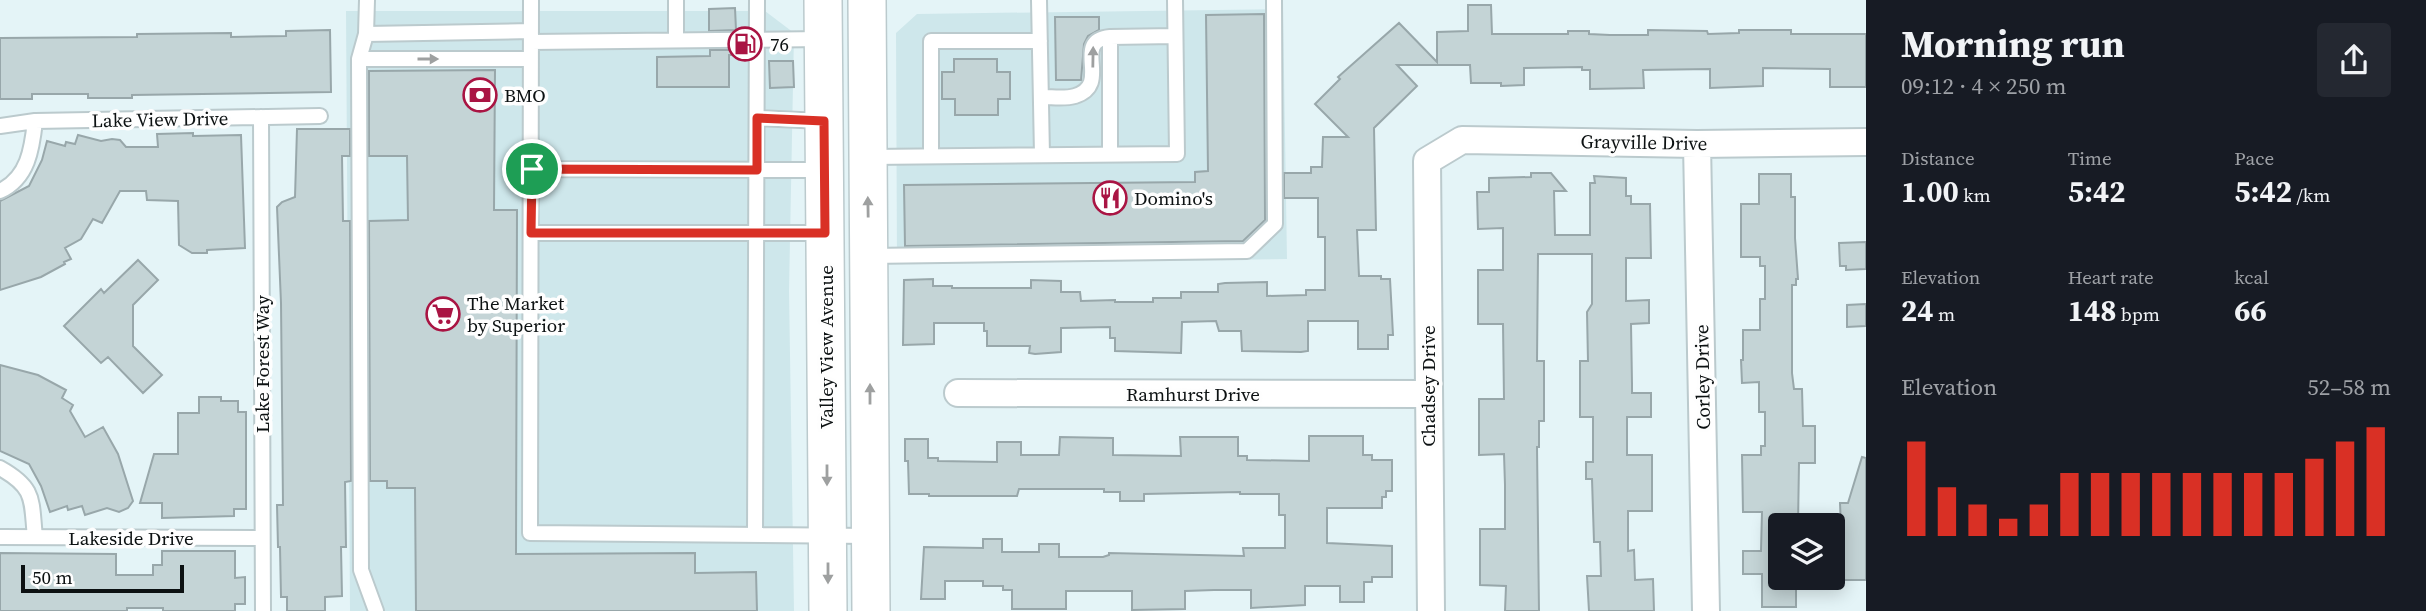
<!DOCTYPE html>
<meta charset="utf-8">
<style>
:root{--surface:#171b24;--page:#242831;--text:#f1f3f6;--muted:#9ea1a6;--accent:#d93025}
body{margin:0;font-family:"Source Serif 4",serif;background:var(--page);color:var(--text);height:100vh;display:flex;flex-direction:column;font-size:26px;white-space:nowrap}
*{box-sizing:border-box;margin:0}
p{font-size:23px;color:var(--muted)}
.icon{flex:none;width:38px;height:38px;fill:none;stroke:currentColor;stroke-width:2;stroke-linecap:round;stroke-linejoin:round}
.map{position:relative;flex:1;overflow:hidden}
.drawer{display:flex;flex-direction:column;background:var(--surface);width:560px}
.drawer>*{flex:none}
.fabs{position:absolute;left:1768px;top:513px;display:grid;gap:14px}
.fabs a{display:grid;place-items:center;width:77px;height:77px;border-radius:7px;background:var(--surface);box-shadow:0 4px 18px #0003;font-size:35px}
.scale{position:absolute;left:21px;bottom:18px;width:163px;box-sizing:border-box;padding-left:7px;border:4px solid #0c1112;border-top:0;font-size:19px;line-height:24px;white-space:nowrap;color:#0c1112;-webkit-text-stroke:5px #fefefe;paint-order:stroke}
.pin{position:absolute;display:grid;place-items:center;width:60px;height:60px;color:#fff;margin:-30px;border:4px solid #fff;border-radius:50%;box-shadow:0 2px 7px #0007}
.round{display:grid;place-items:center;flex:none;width:74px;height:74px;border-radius:7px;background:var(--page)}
.head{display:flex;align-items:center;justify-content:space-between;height:119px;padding:0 35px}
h1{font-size:38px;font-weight:700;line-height:52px}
.metrics{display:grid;grid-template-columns:repeat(3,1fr);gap:10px;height:119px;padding:7px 35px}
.metrics div{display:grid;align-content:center}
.metrics b{font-size:30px;font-weight:700}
.metrics small{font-size:19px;font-weight:400}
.metrics p{font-size:19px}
.chart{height:196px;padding:14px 35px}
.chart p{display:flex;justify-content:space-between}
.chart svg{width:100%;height:126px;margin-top:7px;stroke:var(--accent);stroke-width:6}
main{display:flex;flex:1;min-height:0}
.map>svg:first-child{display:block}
</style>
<main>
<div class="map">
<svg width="1866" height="611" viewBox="0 0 1866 611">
<rect width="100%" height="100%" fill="#e4f4f7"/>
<path fill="#cee7eb" d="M1283,9L1287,259L897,264L896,33L917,14Z
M346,11H765L794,33L789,291L794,611H350Z"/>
<path fill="#c4d4d6" stroke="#98a7aa" stroke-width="2" d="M1468,5H1491L1492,34H1568V31H1589V34L1610,35H1648V30L1707,31L1708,34L1739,33V30H1791V34H1866V87H1830V69L1763,68V86L1710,88V69L1643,70L1644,88L1590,89V70H1582V67L1524,68V85L1501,86V83H1471L1470,65H1397L1417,86L1374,128L1376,230H1357L1359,276H1381V279H1390L1393,335H1388V349H1358V321H1308V351L1301,352L1242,351L1241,331H1219L1216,321L1182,322L1181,353L1115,351V338H1110V327L1061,328V352L1035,354L1029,353L1030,346H987V331H984V323H934V344L903,345L904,280L933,279V286H952V288H1031V280L1061,281V292H1080L1081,301L1115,300V302H1153V298H1181V292H1218V284L1225,283L1267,282V296L1306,295V290H1325V237H1318V198H1284V173H1311V167H1322L1323,137H1348L1315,104L1340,79L1338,77L1399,23L1437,62V32L1468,31Z
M735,8L736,30L709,31V9Z
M1264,14L1265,220L1243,241L905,246L904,185L1195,182V172L1208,171L1206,15Z
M1055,17H1099V30L1088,36L1084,44L1081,80H1056Z
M330,30L331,92L132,95V98H88V94H32V99H0V38L137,37V34L231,33V37L286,36V31Z
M710,50H736L737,55H729V87H657V57L710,56Z
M954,59H997V72H1010V99H998V115H955V99H942V72H954Z
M769,61H793L794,87L770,88Z
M495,70L494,210H517L516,554L695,553V573L756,572L757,611H416L415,488H387V481H370L369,221L408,220L407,156H369V71Z
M297,129H350V156H342L343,221H350L351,481L345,482L346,547H341L342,596L325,597V611H287V597H281L280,547H278L277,505H283L281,303L277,207L282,202L295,197Z
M193,133V136L241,135L245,248L207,250V253H192L179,245L178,201L147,200L146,191H120L102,223L93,219L81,239L65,248L71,259L64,262L65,264L41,277L0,290V201L29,186L42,160L47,141L65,146L66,142L75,144L78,135L101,141L112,139L120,140L126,147H158L157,134Z
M1531,173H1551L1566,191H1554L1555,235H1590V183H1595L1594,176L1626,178V196H1631V204H1650L1651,258H1626V301L1649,300V323L1631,324L1632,384V393H1651V417H1627V455H1652V511H1628V551L1634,550L1635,580L1653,579L1654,611H1589L1587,576H1601L1600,542H1594L1592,479H1586V462H1593V417H1580V361H1588L1587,312L1592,304V254H1538L1537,361H1544V421H1539V447H1537L1539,611H1505L1506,586L1480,585V529H1505V485L1504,454L1479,455V399H1504L1503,324H1478V270H1503V228L1478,229L1477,192H1489V178L1531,177Z
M1759,174H1791V197H1795V238L1798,279H1796V285H1792V373L1794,389H1802L1803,426H1815V463H1799L1798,525H1780V578H1796V607H1762V574H1743V551H1761L1762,512H1743L1742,455H1761V446H1765V412H1759V382L1742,383L1741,360H1743V330H1760V299H1765V266H1760V257H1741V204H1759Z
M1866,242V269L1846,270V266H1840L1839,243Z
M138,260L158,280L133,305V346L162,375L143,393L108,357L101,363L64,326L101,289L104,293Z
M1866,304V326L1847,327V305Z
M0,365L38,375L66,390L62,398L73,405L70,411L85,437L103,427L118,454L133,501L128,508L119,512L107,508L85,515L82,506L68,510L67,506L50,512L41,486L29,464L0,451Z
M199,397H221V401H238V412H246V509H234V516L162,518V503H140L154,454H178V413H199Z
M1309,436H1363V455H1372V460H1392V491H1386V497H1382V508H1327V543L1392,546V577H1372V582H1364V602H1340V586H1305V605L1251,608V590H1214L1185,591V609L1132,610V591H1066V609H1012V590H1003V586H983V581H945V599H921L924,547L983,548V539H1002V552H1039V544H1059V557H1103L1109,555V553L1244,556L1243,548H1285V515H1279V494H1240V492L1144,494V501H1120V492H1104V489H1019L1017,496H929V494H909L908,461H905V439H928V458H938V461L997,462V442H1021V455H1059L1060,437L1113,438V455L1181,456L1180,437H1238V456H1247V460L1309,461Z
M1862,457L1866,458V580H1844V528H1841L1840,503H1848Z
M162,551H235V578L245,577V604H235V611H163V608H127V611H0V553L116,554V575H153V565H162Z"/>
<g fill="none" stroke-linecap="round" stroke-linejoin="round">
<defs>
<path id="service" d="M367,0L366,34L359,59L361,570L376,611
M531,0L530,533L871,536
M676,0V40
M1039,0L1042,155
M366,34L531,31
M531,42L823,39
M359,59H531
M1042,97C1053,97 1065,99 1075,96C1113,84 1070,41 1110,37
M261,117L263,611
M757,118L822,121
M0,126L35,121L320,116
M1110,154V37L1175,36
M931,156V41H1040
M870,157L1177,154L1175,0
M532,169L824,170
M0,191C28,178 32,149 35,121
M531,233H824
M869,256L1247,251L1275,224L1274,0
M0,468C36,488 31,500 35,537
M755,535L757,0
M0,537L262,538"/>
<path id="minor" d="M1697,144L1706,611
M958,393L1428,394
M1431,611L1427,161L1462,140L1697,144L1866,142"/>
<path id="secondary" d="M823,0L828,611
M867,0L871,611"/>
</defs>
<use href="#service" stroke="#bbcacd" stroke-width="18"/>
<use href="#minor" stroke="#bbcacd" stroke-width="30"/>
<use href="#secondary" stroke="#bbcacd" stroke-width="40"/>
<use href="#service" stroke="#fff" stroke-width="14"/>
<use href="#minor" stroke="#fff" stroke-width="26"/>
<use href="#secondary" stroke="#fff" stroke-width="37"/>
</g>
<defs><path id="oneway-solid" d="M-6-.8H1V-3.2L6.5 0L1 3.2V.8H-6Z" transform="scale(1.75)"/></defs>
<g fill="#9ea0a0">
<use href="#oneway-solid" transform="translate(1093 57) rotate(-89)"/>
<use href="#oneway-solid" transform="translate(428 59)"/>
<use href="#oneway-solid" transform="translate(868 207) rotate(-91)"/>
<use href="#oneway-solid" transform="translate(870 394) rotate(-90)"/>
<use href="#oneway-solid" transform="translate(827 475) rotate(90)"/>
<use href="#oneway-solid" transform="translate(828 573) rotate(90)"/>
</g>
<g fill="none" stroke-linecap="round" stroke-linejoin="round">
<defs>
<path id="route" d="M757,118L824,121L825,233H531L532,169L757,170Z"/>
</defs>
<use href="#route" stroke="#fff" stroke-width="14"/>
<use href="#route" stroke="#d93025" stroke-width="9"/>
</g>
<defs>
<symbol id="fuel-ring" viewBox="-11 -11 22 22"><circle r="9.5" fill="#fefefe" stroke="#a91443" stroke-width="1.5"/><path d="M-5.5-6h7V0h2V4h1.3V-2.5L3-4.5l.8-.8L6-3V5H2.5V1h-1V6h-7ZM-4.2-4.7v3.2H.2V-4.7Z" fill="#a91443"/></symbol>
<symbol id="bank-ring" viewBox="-11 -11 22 22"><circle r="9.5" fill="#fefefe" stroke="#a91443" stroke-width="1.5"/><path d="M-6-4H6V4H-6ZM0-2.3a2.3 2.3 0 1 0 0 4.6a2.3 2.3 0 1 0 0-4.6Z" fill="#a91443"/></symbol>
<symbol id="restaurant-ring" viewBox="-11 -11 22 22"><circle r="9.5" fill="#fefefe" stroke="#a91443" stroke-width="1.5"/><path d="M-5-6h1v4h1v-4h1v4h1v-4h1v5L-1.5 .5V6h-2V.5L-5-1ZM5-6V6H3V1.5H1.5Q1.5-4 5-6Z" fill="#a91443"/></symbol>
<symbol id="supermarket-ring" viewBox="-11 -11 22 22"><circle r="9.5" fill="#fefefe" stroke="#a91443" stroke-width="1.5"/><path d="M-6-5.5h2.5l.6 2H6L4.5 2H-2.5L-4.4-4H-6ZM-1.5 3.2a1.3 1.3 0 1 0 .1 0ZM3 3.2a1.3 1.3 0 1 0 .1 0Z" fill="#a91443"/></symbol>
</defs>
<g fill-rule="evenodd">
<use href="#fuel-ring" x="726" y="25" width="38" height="38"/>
<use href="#bank-ring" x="461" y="76" width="38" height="38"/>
<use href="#restaurant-ring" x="1091" y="179" width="38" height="38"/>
<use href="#supermarket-ring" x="424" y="295" width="38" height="38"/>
</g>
<g text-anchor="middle" stroke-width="7" stroke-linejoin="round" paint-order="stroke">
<g font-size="19" fill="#0c1112" stroke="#fefefe" text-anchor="start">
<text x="770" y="51">76</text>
<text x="504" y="102">BMO</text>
<text x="1134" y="205">Domino's</text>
<text x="467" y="310">The Market<tspan x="467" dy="22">by Superior</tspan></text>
</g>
<g font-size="19" fill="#0c1112" stroke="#fefefe">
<text transform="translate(160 119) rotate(-1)" y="7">Lake View Drive</text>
<text transform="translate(1644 142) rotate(1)" y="7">Grayville Drive</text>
<text transform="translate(826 347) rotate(-90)" y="7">Valley View Avenue</text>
<text transform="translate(262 364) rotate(-90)" y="7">Lake Forest Way</text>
<text transform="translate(1702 377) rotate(-91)" y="7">Corley Drive</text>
<text transform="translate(1428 386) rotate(-90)" y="7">Chadsey Drive</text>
<text x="1193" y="401">Ramhurst Drive</text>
<text x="131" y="545">Lakeside Drive</text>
</g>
</g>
</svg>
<div class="fabs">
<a><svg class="icon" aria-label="layers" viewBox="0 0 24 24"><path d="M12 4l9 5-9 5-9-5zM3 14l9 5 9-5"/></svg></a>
</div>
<div class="scale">50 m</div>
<div class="pin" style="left:532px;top:169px;background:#1e9e55"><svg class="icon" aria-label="arrive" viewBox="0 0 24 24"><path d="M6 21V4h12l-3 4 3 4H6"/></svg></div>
</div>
<section class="drawer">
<div class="head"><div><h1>Morning run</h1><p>09:12 · 4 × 250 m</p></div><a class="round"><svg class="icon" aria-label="share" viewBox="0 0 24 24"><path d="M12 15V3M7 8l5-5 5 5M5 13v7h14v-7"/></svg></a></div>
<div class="metrics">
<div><p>Distance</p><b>1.00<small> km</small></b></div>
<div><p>Time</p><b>5:42</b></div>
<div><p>Pace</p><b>5:42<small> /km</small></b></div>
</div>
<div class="metrics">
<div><p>Elevation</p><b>24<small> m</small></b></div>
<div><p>Heart rate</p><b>148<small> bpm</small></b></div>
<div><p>kcal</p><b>66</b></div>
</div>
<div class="chart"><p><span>Elevation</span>52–58 m</p>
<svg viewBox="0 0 160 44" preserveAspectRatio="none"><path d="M5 44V11M15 44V27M25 44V33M35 44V38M45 44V33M55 44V22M65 44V22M75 44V22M85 44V22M95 44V22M105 44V22M115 44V22M125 44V22M135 44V17M145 44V11M155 44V6"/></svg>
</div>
</section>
</main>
